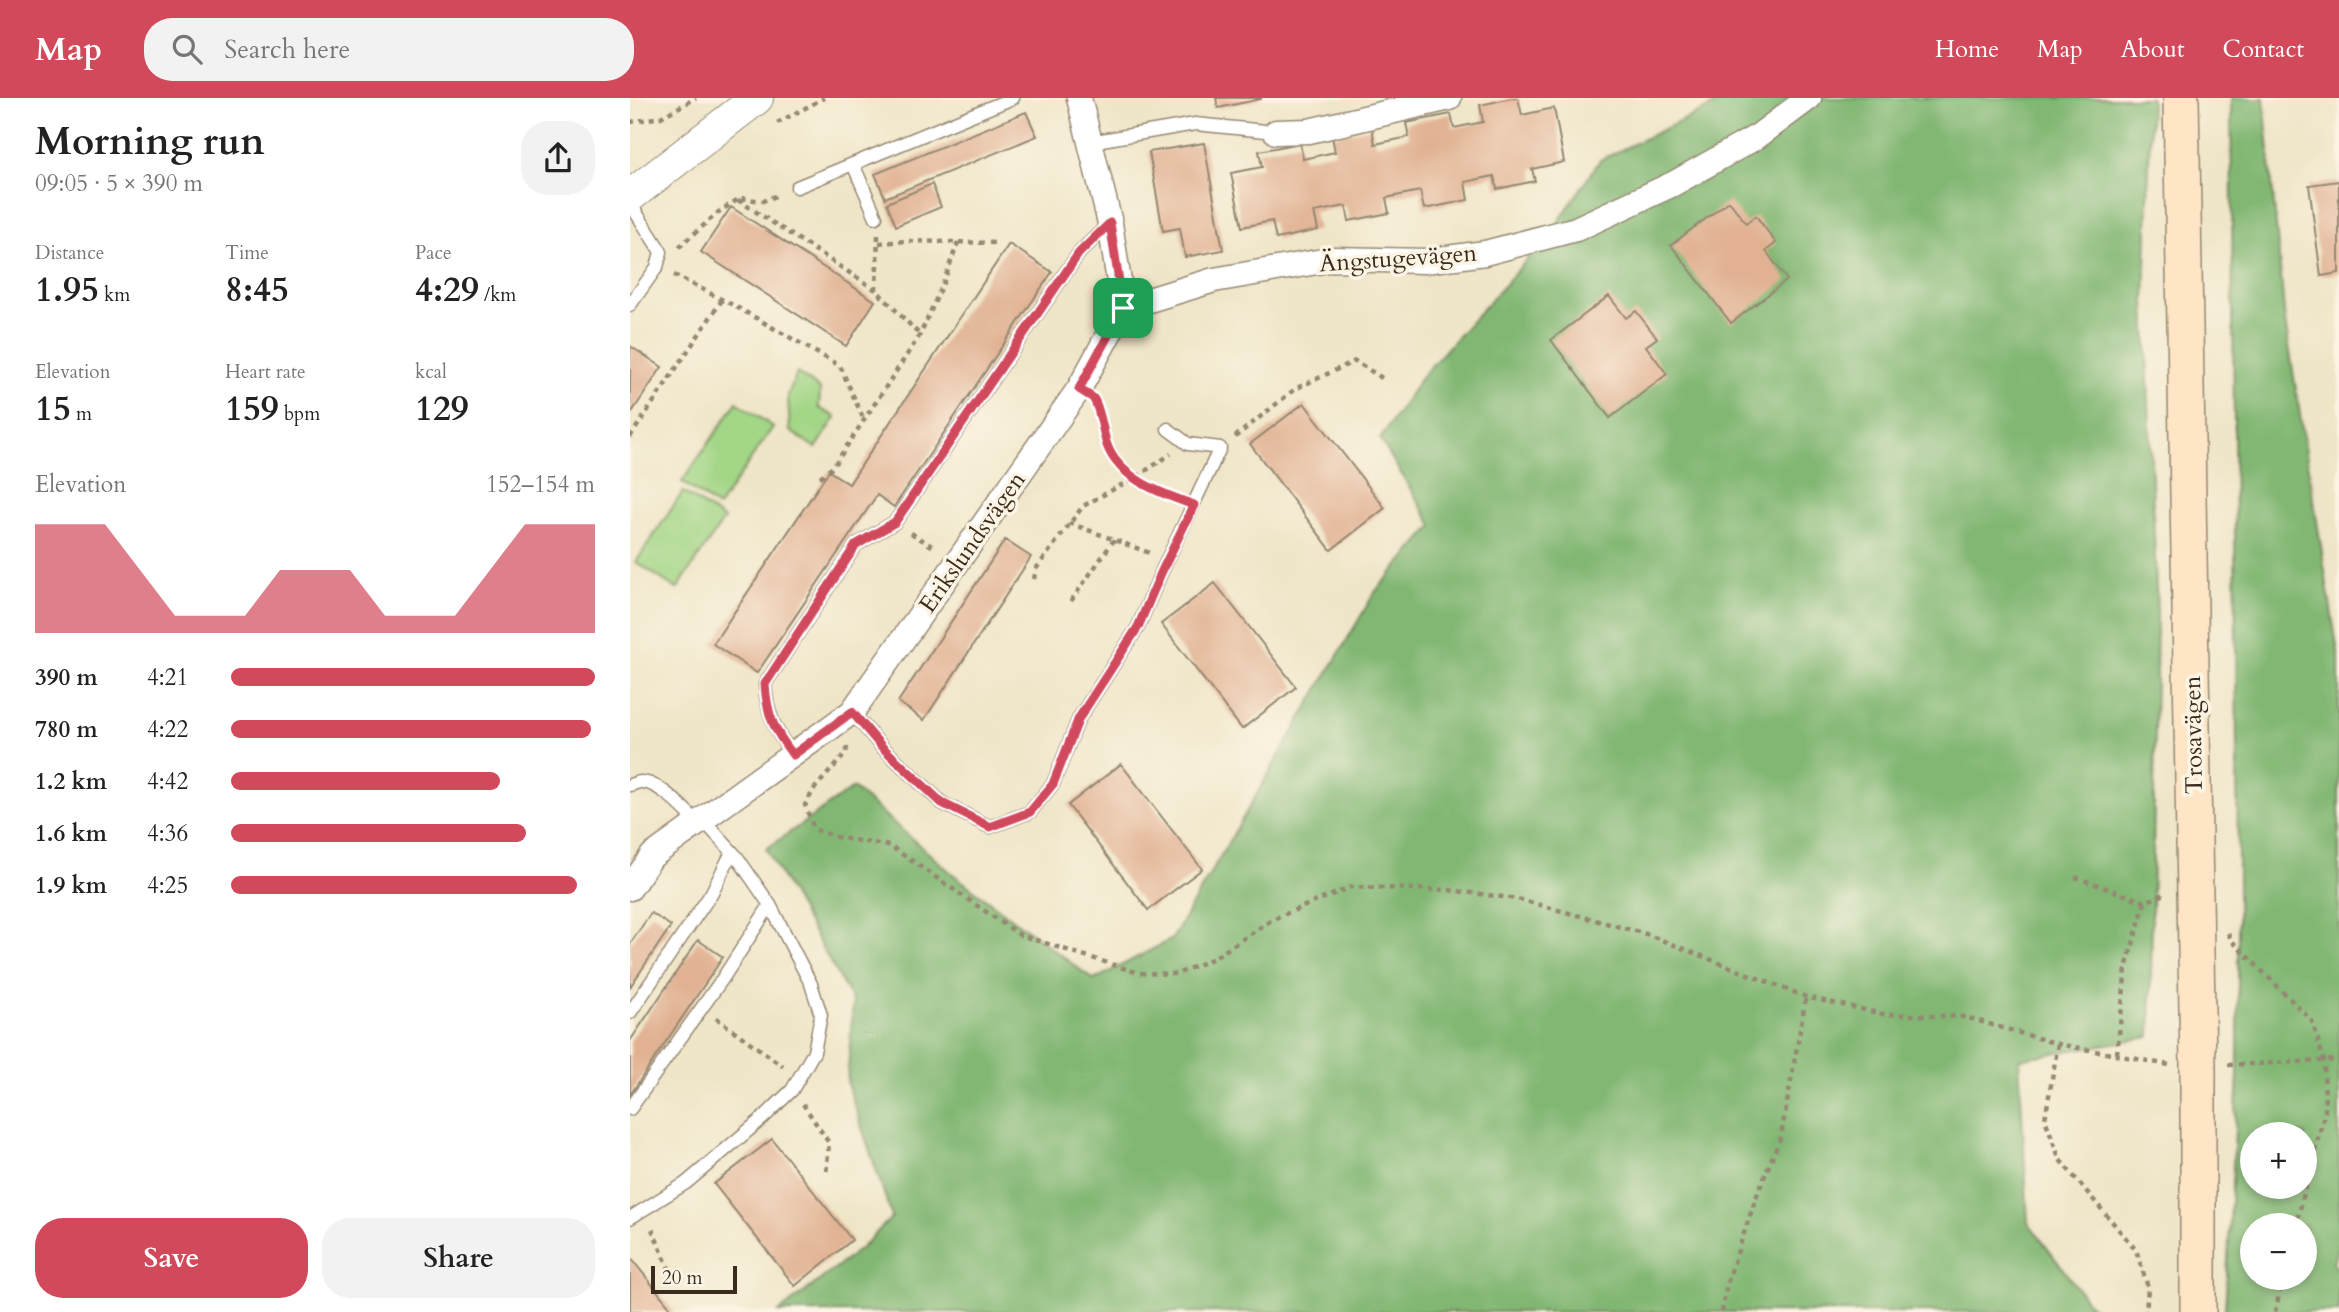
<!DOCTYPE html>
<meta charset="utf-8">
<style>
:root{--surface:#fff;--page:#f2f2f2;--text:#222;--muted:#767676;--accent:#d1495b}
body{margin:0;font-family:Cardo,serif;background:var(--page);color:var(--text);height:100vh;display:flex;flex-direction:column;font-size:26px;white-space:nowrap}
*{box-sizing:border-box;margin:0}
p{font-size:23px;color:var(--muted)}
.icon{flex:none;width:38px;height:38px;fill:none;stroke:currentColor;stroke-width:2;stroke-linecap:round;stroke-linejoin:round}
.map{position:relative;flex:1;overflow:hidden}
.details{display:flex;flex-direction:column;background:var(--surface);width:630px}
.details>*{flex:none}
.tools{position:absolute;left:1610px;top:1024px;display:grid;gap:14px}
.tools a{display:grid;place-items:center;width:77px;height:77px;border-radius:50%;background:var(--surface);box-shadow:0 4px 10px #0003;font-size:35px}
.scale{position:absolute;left:21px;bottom:18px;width:86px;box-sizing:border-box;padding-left:7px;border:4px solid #3b2a1e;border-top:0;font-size:19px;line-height:24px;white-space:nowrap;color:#3b2a1e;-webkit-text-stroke:5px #fcf5e5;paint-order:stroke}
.pin{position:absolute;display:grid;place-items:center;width:60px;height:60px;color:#fff;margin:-30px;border-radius:14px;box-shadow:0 4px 10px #0006}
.round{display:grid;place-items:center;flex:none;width:74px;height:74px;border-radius:28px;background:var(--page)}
.headline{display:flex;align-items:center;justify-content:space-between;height:119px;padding:0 35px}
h1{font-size:38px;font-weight:800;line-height:52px}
.figures{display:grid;grid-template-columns:repeat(3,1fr);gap:10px;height:119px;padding:7px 35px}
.figures div{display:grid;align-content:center}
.figures b{font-size:35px;font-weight:800}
.figures small{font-size:19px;font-weight:400}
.figures p{font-size:19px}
.chart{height:196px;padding:14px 35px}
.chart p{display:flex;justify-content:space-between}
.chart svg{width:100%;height:126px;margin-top:7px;fill:var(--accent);opacity:.7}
.button{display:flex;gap:14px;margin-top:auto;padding:14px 35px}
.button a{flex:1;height:80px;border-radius:28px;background:var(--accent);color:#fff;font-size:28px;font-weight:800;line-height:80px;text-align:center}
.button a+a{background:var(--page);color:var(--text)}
ul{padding:0 35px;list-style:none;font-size:23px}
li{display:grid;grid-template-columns:112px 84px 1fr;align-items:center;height:52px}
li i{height:18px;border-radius:9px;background:var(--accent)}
header{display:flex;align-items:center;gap:42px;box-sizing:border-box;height:98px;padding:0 35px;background:var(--accent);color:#fff}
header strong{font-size:33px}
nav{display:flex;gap:38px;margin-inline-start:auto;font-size:24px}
.search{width:490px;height:63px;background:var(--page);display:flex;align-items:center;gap:18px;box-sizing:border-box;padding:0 24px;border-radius:28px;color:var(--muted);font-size:26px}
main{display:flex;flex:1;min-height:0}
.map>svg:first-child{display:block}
</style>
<header>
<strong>Map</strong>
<div class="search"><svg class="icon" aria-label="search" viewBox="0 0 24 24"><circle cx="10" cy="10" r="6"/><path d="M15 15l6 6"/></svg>Search here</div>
<nav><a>Home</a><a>Map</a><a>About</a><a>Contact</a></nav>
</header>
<main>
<section class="details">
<div class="headline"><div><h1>Morning run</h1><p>09:05 · 5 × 390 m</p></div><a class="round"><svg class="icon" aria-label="share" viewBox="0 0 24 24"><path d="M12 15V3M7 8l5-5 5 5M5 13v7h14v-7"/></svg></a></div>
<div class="figures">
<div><p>Distance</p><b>1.95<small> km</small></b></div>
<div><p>Time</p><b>8:45</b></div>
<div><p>Pace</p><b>4:29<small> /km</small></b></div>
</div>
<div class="figures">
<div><p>Elevation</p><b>15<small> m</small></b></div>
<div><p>Heart rate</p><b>159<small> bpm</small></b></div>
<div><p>kcal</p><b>129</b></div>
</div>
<div class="chart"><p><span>Elevation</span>152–154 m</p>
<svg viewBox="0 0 160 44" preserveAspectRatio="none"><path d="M0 44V6L10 6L20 6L30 22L40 38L50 38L60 38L70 22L80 22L90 22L100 38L110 38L120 38L130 22L140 6L150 6L160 6V44z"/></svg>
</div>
<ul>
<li><b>390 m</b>4:21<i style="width:100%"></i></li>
<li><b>780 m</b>4:22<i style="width:99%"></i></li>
<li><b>1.2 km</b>4:42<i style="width:74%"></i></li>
<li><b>1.6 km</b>4:36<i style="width:81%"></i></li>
<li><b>1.9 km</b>4:25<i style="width:95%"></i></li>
</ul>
<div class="button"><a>Save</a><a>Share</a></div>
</section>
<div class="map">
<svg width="1709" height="1214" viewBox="0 0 1709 1214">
<rect width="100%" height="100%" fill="#fcf5e5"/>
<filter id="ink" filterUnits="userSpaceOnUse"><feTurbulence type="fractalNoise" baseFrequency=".0143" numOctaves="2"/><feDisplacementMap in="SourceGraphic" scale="14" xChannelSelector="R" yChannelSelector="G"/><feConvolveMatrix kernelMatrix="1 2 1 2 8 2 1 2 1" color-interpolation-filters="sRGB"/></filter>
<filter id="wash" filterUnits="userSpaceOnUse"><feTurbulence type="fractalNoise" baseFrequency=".00686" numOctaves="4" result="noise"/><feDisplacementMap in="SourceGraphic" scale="28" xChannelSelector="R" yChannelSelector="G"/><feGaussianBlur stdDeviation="1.57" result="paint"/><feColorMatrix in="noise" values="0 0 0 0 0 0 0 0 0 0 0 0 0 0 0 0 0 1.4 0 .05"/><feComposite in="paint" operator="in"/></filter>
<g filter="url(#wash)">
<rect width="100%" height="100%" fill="#efe5c7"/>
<path fill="#a3d686" stroke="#6f8052" stroke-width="2" d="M167,275L190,291L189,310L206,319L186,350L160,333L158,297Z
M107,304L143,329L88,409L52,384Z
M53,394L94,421L47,491L6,464Z"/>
<path fill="#82b773" stroke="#5e7048" stroke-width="2" fill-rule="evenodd" d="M1099,0H1521L1515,203L1527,514L1520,939L1389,961L1398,1124L1465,1214H149L230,1151L262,1119L217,985L223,904L136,751L223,690L324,777L464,882L542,841L745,494L803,428L750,341L793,277L921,135L970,62Z
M1601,0H1634L1655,223L1709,561V1143L1703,1166L1709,1172V1214H1595L1608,976V767ZM1622,1036H1675V1088H1622ZM1622,1127H1675V1180H1622Z"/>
<g id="blocks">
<path fill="#e1b192" d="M586,0H631V1L588,10Z
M882,0H888L892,17L924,10L934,64L902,71L905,83L867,91L864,78L835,84L838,102L794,111L790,93L756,100L759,115L719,123L716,108L684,114L688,132L646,141L642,123L612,129L601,75L632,69L629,53L670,45L673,61L705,54L702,38L742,30L745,46L779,39L776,25L821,16L824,30L853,24L850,7Z
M396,14L407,38L255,100L245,76Z
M574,45L593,152L555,159L550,130L533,133L519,54Z
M1709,83V175L1691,178L1679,87Z
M302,86L311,109L266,128L257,105Z
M1099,103L1116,125L1126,118L1146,145L1136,153L1157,182L1101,225L1041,147Z
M101,109L245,203L216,248L71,154Z
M379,146L422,174L264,409L247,397L127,575L83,546L199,373L219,386Z
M979,198L996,220L1006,213L1027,240L1016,248L1037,276L980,320L921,242Z
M0,248L32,269L0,317Z
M674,305L755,410L701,452L620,346Z
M375,442L401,459L294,622L268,604Z
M585,485L666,589L612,631L531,526Z
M491,666L572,771L518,812L438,707Z
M21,815L41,828L0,889V846Z
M68,842L93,859L0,997V943Z
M142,1041L222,1142L165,1188L84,1086Z
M0,1159L44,1214H0Z"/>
</g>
</g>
<g filter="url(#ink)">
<use href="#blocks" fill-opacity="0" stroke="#958872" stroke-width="2"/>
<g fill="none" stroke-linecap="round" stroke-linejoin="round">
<defs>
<path id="service" d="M460,44L565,26L646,34
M223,66L246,119
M167,89L383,0
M0,105L31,154L27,169L0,207
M222,614L252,649L312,705L360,729L400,714L423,686L449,620L508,529L531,475L590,350L558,346L538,331
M163,657C145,633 137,616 135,586L226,447L265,424L449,155L479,126
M0,687C4,686 7,684 11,684C30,684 56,713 68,725
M0,915L81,796L102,754
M0,1011L93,880L140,807
M0,1120L56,1085L133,1020L162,992L184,954L191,917L181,886L140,807L107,759L73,722"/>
<path id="minor" d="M646,34L679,33L819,0
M493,210L584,182L704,161L795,163L855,155L946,131L1043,86L1128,38L1179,0
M0,790L22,758L222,614L449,291L493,210L480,125L449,0"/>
<path id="tertiary" d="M0,98L127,0"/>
<path id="secondary" d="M1551,0L1568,968V1214"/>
</defs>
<use href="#service" stroke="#958872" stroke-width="15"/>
<use href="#minor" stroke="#958872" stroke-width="27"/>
<use href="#tertiary" stroke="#958872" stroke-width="34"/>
<use href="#secondary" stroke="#958872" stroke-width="38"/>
<path stroke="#958872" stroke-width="4.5" stroke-dasharray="5 5" stroke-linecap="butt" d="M0,24L31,19L66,0
M147,25L194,0
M108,102L246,192
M248,137L246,192L290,237
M249,145L276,143L365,145
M49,149L90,113L110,100L133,103L150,96
M44,177L103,207L210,268L234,322
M467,312C471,324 473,337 478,349C489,376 521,392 547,401
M0,339L92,202
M605,339L665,291L725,263L752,280
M190,379L203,369L290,237L314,183L328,144
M439,425L520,455
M281,435L305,450
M404,481L406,471L453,408L506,379L541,356
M441,503L484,442
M217,649L216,655L185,690L175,707L184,731L206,739L260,748L390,837L509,875L547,876L584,860L643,821L721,789L819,792L888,801L1016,836L1176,899L1253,916L1335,919L1428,946L1539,967
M1445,779L1515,804
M1598,835L1602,843L1682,923L1694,963L1695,1013L1666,1127
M86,920L153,968
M1428,946L1415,1021L1430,1062L1506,1152L1518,1189L1516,1214
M1487,956L1496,870L1515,804L1535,796
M1598,967L1709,962
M173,1006L199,1045L196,1077
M22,1131L41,1175
M1092,1214L1097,1185L1127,1097L1151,1038L1176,899
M1645,1214L1653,1180"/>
<use href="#service" stroke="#fff" stroke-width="12"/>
<use href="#minor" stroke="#fff" stroke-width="24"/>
<use href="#tertiary" stroke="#fff" stroke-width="32"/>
<use href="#secondary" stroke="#fde5c5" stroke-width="35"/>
</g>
</g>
<g fill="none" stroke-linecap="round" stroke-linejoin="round" filter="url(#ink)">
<defs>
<path id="route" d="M480,125L493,210L449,291C453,294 459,297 463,300C470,309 473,335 477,347C489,381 533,396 564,407L531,475L508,529L449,620L423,686L400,714L360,729L312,705L252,649L222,614L163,657C144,632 137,618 135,586L226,447L265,424L449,155Z"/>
</defs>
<use href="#route" stroke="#fff" stroke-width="14"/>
<use href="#route" stroke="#d1495b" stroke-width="9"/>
</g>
<g text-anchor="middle" stroke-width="7" stroke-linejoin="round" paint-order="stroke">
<g font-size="24" fill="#3b2a1e" stroke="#fcf5e5">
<text transform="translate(768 160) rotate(-4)" y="8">Ängstugevägen</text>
<text transform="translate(342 444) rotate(-55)" y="8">Erikslundsvägen</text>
<text transform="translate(1563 637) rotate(-91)" y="8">Trosavägen</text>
</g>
</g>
</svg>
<div class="tools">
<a>+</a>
<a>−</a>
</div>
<div class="scale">20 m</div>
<div class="pin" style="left:493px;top:210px;background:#1e9e55"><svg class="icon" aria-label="arrive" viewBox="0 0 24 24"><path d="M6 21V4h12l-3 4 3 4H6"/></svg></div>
</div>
</main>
